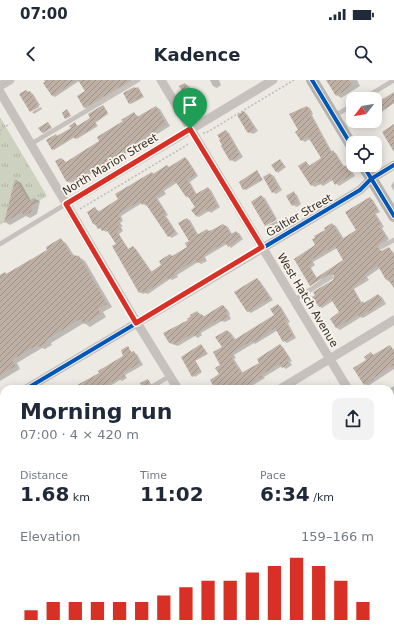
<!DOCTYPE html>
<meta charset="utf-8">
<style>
:root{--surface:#fff;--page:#f2f2f3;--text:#1f2937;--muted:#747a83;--accent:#d93025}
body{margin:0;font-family:"DejaVu Sans",sans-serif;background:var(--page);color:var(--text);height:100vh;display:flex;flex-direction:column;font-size:15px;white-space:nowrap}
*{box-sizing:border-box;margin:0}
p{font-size:13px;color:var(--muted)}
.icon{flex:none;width:22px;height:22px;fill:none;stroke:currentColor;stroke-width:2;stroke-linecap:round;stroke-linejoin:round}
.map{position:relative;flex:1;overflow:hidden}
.sheet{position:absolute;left:0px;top:305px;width:394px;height:256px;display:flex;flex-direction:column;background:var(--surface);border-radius:12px 12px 0 0;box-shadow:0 2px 10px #0003}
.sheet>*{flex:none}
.needle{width:26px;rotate:239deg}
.controls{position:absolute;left:346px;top:12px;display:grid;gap:8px}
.controls a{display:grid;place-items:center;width:36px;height:36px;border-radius:8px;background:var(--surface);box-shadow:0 2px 10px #0003;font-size:20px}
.pin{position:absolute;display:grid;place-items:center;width:34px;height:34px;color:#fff;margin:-41px -17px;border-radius:50% 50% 50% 0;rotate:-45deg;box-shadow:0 0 4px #0007}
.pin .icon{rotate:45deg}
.round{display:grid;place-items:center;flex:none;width:42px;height:42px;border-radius:8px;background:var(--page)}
.overview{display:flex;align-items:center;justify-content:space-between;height:68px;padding:0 20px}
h1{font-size:22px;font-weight:700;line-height:30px}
.stats{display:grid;grid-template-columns:repeat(3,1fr);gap:6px;height:68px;padding:4px 20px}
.stats div{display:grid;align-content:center}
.stats b{font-size:20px;font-weight:700}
.stats small{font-size:11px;font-weight:400}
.stats p{font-size:11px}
.chart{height:112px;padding:8px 20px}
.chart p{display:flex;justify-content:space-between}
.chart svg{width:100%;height:72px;margin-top:4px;stroke:var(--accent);stroke-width:6}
.status{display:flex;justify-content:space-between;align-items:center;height:28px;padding:0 20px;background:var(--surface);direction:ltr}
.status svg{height:11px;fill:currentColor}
header{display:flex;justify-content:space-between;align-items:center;height:52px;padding:0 20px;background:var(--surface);font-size:18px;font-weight:700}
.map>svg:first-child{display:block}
</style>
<div class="status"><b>07:00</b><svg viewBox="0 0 49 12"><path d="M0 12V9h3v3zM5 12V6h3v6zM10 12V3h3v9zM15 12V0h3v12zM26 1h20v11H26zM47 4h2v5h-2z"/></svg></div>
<header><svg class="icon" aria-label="back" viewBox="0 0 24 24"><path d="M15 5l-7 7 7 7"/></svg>Kadence<svg class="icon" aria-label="search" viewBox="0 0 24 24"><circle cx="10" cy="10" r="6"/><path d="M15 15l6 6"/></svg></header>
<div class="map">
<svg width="394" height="561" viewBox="0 0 394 561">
<defs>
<pattern id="park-tufts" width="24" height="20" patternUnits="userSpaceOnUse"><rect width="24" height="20" fill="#cdd1bf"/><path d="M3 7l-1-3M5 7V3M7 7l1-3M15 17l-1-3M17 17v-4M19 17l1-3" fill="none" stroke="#b1b4a4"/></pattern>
<pattern id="building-hatch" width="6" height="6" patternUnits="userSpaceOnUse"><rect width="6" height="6" fill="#bfb0a6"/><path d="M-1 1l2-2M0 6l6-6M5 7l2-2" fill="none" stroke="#9c9087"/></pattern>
</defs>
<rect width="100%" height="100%" fill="#ede9e3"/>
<path fill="url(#park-tufts)" d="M0,37L47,116L0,145Z"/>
<path fill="#0003" fill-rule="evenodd" d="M44,0H132L133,2L87,29L84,27L86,12L79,1L55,17L53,16Z
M210,0H219L221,5L217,8L213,6Z
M327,0H357L360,6L341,18L337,15Z
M185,4L189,6L197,19L192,22L189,20L181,6Z
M138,8L144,17L131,24L124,14Z
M26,11L33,14L40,25L31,31V32Z
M394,13V23L375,37V25Z
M41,27L42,29L34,34L32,32Z
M104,27L108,34L95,43L98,46L77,59L75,57L54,70L53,69L56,55L58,57L72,48L75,43L78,46L91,38Z
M156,27L160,29L170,46L112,82L72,104L68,101L61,79L67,83L100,62L134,33L139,37Z
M307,27L310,28L313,34L312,35L332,72L336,73L345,88L347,86L350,88L355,96L339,106L333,100L323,106L320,104L315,107L312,105L306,82L310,86L322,78L310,59L305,62L302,60L299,50Z
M244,32L247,34L258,51L253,54L247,51Z
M49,44L52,48L44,53H42Z
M226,51L229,53L243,77L235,82L231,80Z
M185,78L188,80L198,96L190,102L197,115L208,108L211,110L220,127L211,133L209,131L199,137L196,136V128L189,118L186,116L178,102L164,111L166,114L158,119L168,135L166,136L178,154L172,158L169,156L148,124L146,126L142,123L121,136L123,141L120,143L123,146L121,147L123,151L119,154L129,170L133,167L136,169L152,192L189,167L190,161L187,139L190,140L199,156L207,151L209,152L223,145L228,147L232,154L236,152L239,153L243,159L231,168L227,164L205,177L207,181L201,184L198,182L177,195L178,197L172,200L170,199L148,214L145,213L143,214L140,212L117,164L108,150L106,152L94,144L95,128L100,132L154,94L167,86L170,88Z
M280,80L286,87L278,93L272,85Z
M257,91L263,100L246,110L244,109Z
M270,94L274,96L282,110L276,114L273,112Z
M16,100L21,103L31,121L35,119L40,121L37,134L30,138L26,136L10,145L5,142Z
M394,101V111L391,106Z
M294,113L297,115L301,124L297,127L293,125Z
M261,116L265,118L277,139L266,145V146L252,122Z
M370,118L373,120L380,132L376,134L384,147L382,148L389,159L387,161L388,162L381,166L380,172L389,168L394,173V206L387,200L380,188L367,197L369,200L354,209L362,223H365L378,215L382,217L386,224L363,238L361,237L340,250L337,248L332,239L340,232L333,221L322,228L319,226L334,201L335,195H333L313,207L312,206L322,199L321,198L310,204L295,180L317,165L332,144L336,146L344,159L357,150ZM337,168L344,180L317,198L311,188L315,185L313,182Z
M278,140L279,142L270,148L267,146Z
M61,160L66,163L75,177H79L85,181L112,227L103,232L106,237L90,247L84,243L51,263L52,265L45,269L42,268L17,283L20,289L0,301V197L5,193L8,195L49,170Z
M257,199L260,201L273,220L251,233L247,231Z
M278,225L281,227L290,242L288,243L296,258L287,263L284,261L278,250L255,264L254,263L234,275L236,278L234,279L243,293L261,283L280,265L283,267L292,281L290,282L292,285L286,289L282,286L264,297L265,298L248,308V309H208L214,305L221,295L223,267L217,257L228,251L231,253L236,260L275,236Z
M224,227L227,229L230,234L229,235L231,239L225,242L222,241L201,253L202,255L198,258L195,256L178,266L169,263L197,232L205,237Z
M201,265L208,274L195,281L202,292L195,297L182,277Z
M390,266L394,270V289L368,306L365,304L367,280L371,273L374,275Z
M128,268L132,273L137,274L143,285L125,295L127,298L122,301L120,300L105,309H67L71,307L73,308L101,293L125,276Z
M148,300L152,305L147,309H144L141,304Z
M394,306V322H393L394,324V355L390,349V309H389Z
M0,388L4,393L0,397Z
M4,401V412L0,408V403Z
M394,433V450L390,452V434Z
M0,434L4,441V451L0,453Z
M4,499V518L0,515V502Z
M394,513V534L390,536V515Z
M66,557H95L88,561H68Z
M167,557H209L212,561H161Z
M227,557H235L238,561H220Z
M267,557H310L312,561H270Z"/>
<path fill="url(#building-hatch)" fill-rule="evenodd" d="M48,0H76L52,16L43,3Z
M78,0H131L84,28L77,16L85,11Z
M326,0H349L352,6L336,16Z
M185,3L194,17L188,21L179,6Z
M134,7L136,8L138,7L143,16L129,24L123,13Z
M26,10L28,12L30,11L39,27L30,32L19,14Z
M394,12V23L375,35V24Z
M103,25L108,33L95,42L97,45L75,59L73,56L52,70L46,60L56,54L57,56L71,48L69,46L75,42L77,46L79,45L90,38L88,34Z
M156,26L166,44L108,81L68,102L66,101L55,81L61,78L66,82L99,61L97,57L123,41L121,40L134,32L137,37Z
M307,26L311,32L309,33L319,50H318L331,72L333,70L343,87L347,85L352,95L340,102V101L335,105L331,98L319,105L318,102L311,106L298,86L306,81L309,86L321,78L308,57L301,61L295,52L298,50L289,34Z
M67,29L71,36L65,39L62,33Z
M244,31L255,49L249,53L247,52L237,35Z
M48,42L51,47L42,53L38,48Z
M394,44V72L382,52Z
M226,50L240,75L230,81L221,66L222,65L219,60L220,59L217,55Z
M185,77L196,94L187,100L196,114L208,107L217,126L208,132L206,129L196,136L191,130L195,127L188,116L186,117L175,101L162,109L164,112L155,117L166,133L164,135L175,152L168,157L145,123L142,125L140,121L118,134L121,139L118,141L120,144L118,145L121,149L117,152L128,169L133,166L151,192L161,185L159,181L170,174L172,176L187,167L185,163L189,161L178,143L187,138L197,155L207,149L208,151L212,150L223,144L224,145H225L231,154L236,151L240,157L228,167L225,162L203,176L205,179L198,183L195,180L174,193L176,195L168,199L167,198L144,213L143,211L139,213L112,166L116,164L106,149L102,151L100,148L98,149L95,144H93L87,132L95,127L98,132L118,119L115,114L152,92L153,94L167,85L169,87Z
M280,79L285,87L276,92L271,85Z
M257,90L262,99L243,110L239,102Z
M270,93L279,108L272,113L263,97Z
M15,99L29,121L35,117L31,132L24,136L22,132L4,143Z
M294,111L298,122L292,126L286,116Z
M261,115L276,140L265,146L251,122Z
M370,117L378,130L374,133L381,145L379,146L386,157L384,159L385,160L378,165V168L381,171L389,167L394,175V208L388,199L386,200L378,186L364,195L366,198L352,207L361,223L363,221L364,223L378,214L383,222L360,237L358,235L336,248L330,239L339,232L331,219L319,227L312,217L315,215L313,212L333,200L334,195L332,194H329L310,206L294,179L315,165L312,159L315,158L314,156L325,150L324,148L332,143L342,159L356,150L345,132ZM335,166L343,180L316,198L309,186L313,183L311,180Z
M61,158L71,175L79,176L107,224L98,229L101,234L84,244L80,239L46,260L47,262L39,267L37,265L12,280L16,286L0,295V195L5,192L6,194L47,170L46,167Z
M257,198L270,218L247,232L234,212Z
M278,224L287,240L285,242L294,256L283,262L275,248L252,263L251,261L232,273L234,276L231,277L241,293L259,283L257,279L280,264L290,279L287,280L289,283L282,288L279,284L261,295L262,297L245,306L247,309H215L210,300L219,294L215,288L220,285L213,272L222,267L215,257L227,250L234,260L274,235L270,229Z
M222,225L224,226L228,232L226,233L228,237L221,241L219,239L199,251L200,253L193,256L192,254L174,264L172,261L169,263L163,253L188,240L187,239L191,236L190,235L197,231L200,235L202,234L203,237Z
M201,264L207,273L195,280L201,291L192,297L181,277Z
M390,265L394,271V285L379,294V295L373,298L374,299L364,305L353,288L366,280L364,277L371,272L373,275Z
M128,266L131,272L134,271L140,283L123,293L125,296L118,300L117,299L99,309H70L99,293L98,291L123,276L121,270Z
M148,299L150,303L143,309L140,303Z"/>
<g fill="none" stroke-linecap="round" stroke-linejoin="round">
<path stroke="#bfbab5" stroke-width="1.5" stroke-dasharray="2 2" stroke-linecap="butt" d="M203,53H206L294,0
M0,55L1,49L10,44
M80,129L187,65L188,62"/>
<path stroke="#c6c1bc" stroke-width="4.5" d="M363,19L394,0
M334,36L353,25
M31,64L138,0
M0,164L66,124
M381,167L394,160
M294,220L331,197
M148,309L170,296
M0,398L4,395
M0,557L4,554"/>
<path stroke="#c6c1bc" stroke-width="9" d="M161,0L348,309
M0,6L10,0
M0,12L131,233L178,309
M66,124L273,0
M26,309L360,110L371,99L394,85
M280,309L394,240
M0,325L4,322
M0,364L4,371
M390,378L394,385
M390,401L394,398
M0,477L4,475
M331,557L334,561
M124,561L131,557
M386,561L394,556"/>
<path stroke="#b7b2ad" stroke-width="12" d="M312,0L353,68
M363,85L394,136"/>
<defs>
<path id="cycleway" d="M312,0L353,68
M363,85L394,136
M26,309L360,110L371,99L394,85"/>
</defs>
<use href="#cycleway" stroke="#f8f4ec" stroke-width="6"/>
<use href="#cycleway" stroke="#0057b8" stroke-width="4"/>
</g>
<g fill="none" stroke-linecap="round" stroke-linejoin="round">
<defs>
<path id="route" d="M190,49L262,167L136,243L66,124Z"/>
</defs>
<use href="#route" stroke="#fff" stroke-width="8"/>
<use href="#route" stroke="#d93025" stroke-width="5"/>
</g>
<g text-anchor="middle" stroke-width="3.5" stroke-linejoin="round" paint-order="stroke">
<g font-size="11" fill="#372f2a" stroke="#f8f4ec">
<text transform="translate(110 84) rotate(-31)" y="4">North Marion Street</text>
<text transform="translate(299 135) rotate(-30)" y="4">Galtier Street</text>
<text transform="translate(308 220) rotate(59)" y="4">West Hatch Avenue</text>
</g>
</g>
</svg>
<div class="controls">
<a><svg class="needle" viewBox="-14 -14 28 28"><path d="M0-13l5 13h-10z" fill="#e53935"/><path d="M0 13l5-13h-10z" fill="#747a83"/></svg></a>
<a><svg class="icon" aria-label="locate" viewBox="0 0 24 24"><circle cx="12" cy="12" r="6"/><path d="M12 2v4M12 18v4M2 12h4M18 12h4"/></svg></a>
</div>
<div class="pin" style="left:190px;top:49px;background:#1e9e55"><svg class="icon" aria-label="arrive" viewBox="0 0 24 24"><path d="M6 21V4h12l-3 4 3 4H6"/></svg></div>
<section class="sheet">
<div class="overview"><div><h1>Morning run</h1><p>07:00 · 4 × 420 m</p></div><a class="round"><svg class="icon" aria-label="share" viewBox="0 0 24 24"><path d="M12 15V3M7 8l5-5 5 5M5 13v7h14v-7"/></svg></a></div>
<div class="stats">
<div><p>Distance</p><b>1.68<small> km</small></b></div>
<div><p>Time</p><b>11:02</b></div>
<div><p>Pace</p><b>6:34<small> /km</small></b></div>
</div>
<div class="chart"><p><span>Elevation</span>159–166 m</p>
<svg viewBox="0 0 160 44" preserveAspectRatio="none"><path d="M5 44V38M15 44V33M25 44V33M35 44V33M45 44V33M55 44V33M65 44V29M75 44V24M85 44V20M95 44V20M105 44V15M115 44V11M125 44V6M135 44V11M145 44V20M155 44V33"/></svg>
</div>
</section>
</div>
